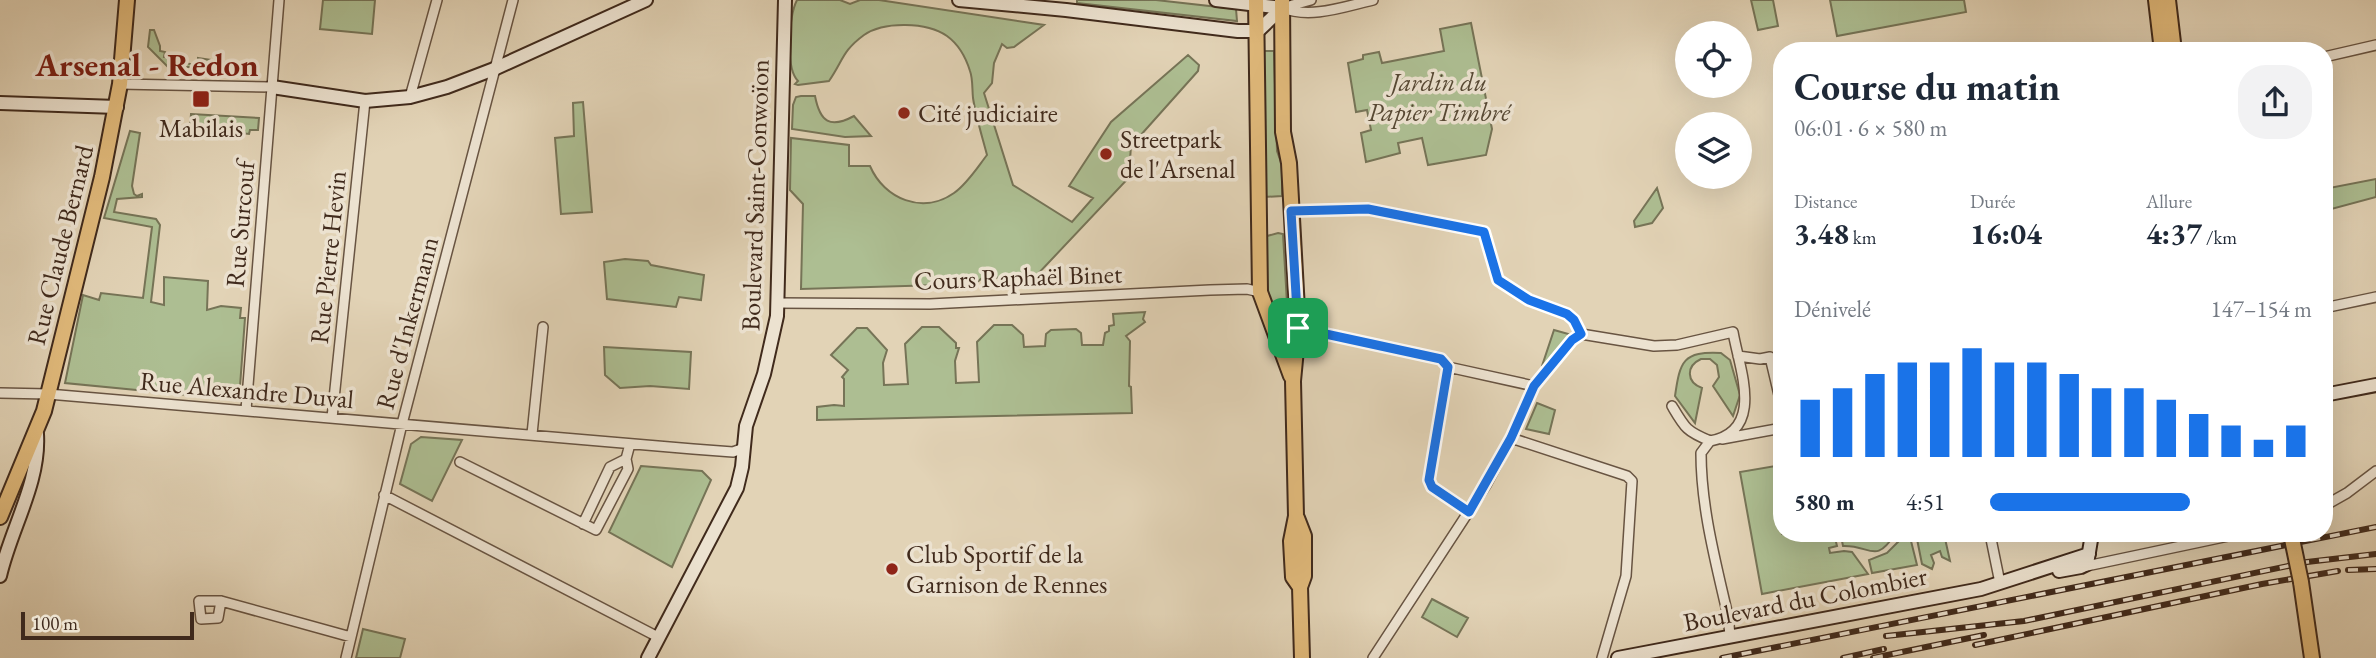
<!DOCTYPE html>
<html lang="fr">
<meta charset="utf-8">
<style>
:root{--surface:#fff;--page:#f2f2f3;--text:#1f2937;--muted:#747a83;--accent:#1a73e8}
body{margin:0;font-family:"EB Garamond",serif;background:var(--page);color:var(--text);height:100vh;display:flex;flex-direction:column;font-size:26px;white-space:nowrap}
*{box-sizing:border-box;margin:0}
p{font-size:23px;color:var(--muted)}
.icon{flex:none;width:38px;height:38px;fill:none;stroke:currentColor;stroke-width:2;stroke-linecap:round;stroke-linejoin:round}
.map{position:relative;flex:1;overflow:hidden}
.details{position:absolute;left:1773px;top:42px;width:560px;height:500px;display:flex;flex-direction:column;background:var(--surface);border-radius:28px;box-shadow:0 7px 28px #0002}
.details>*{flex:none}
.buttons{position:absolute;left:1675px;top:21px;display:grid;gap:14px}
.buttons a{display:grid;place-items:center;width:77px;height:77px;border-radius:50%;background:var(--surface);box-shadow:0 7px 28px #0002;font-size:35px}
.scale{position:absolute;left:21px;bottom:18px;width:173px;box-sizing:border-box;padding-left:7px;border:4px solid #402a1c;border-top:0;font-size:19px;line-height:24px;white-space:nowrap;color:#402a1c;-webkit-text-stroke:5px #ece2d0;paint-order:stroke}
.pin{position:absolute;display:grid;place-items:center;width:60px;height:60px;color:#fff;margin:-30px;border-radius:14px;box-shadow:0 4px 10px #0006}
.round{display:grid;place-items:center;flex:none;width:74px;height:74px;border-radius:28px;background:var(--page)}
.headline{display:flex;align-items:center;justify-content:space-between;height:119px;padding:0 21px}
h1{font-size:38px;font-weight:700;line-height:52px}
.metrics{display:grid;grid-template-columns:repeat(3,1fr);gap:10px;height:119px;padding:7px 21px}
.metrics div{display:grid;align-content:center}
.metrics b{font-size:30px;font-weight:700}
.metrics small{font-size:19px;font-weight:400}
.metrics p{font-size:19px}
.chart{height:196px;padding:14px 21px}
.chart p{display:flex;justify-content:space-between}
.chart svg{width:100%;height:126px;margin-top:7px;stroke:var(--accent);stroke-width:6}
ul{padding:0 21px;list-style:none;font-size:23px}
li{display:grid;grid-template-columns:112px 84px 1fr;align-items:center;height:52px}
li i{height:18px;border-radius:9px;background:var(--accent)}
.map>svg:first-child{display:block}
</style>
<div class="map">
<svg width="2376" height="658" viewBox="0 0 2376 658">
<rect width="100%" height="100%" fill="#e2d3b6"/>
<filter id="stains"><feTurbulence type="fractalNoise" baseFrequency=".00286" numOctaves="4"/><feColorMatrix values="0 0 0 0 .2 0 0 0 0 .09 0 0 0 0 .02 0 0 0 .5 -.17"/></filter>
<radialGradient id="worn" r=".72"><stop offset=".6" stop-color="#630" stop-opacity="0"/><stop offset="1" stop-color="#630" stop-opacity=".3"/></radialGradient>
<path fill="#adbe92" stroke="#767457" stroke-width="2" d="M323,0H375L372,34L320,29Z
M797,0H840L850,4L860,0H879L1044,25L1014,47L1007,48L1002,44L994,63L992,83L984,93L1013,185L1072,222L1093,198L1069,186L1111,122L1188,55L1199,65L1198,71L1131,146L1130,160L1137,169L1035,277L982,278L975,284L801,289L803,204L790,190L791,138L849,145V166H870C884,199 923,215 954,193C967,184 977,168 987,155C982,136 976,117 973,98C972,89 973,79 970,71C966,58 958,44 947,36C927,22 884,21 864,35C842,51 843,61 829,81L798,85L795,84L798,81C785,68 789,16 797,0Z
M1077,0H1156L1236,9L1237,21L1077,3Z
M1751,0H1773L1778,26L1758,30Z
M1830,0H1964L1966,12L1837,36Z
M1471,23L1492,129L1486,155L1428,165L1422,138L1398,143L1400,153L1366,162L1361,133L1371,130L1367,110L1356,112L1348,63L1363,59V55L1379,52L1382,63L1444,51L1440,29Z
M150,30H154L160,46V51L165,52L164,57L170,58V61L191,64V67H168L148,47Z
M1262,51H1274L1277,151L1282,165V196L1264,197Z
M198,58L245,65V72L213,71V67L198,68Z
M801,96H815C820,122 830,129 854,116L871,136L845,137L792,129L793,105L796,97Z
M583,102L592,212L561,214L555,138L574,136L573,103Z
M191,114L259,118L258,130H250L249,134L190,127Z
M130,131L140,133L132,186L134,194L137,196L142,194V197L117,199L114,212L156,219L160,225L151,302L164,305V277L208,281L207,310L221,306L241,308L240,318H245L239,400L65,383L83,295L99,300L101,293L143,298L152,227L104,218Z
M2376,179V197L2324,211V189Z
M1657,188L1663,208L1652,223L1635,227L1634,221Z
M1278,233L1283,234L1290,355L1267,298V236Z
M625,259L648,261L651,265L704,275L701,300L679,297L676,307L607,299L604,262Z
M1145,312L1143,319L1145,322L1126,336L1130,341L1129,386L1131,387L1132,413L817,420V407L834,405L844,406V379L842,377L848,370L831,355L857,328H867L887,350L883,363L884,385L908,384L905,344L922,327H939L956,343V348H959L955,361L956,383L979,382L977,342L994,325H1012L1023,335L1024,347L1045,346L1046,334L1051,330L1076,329L1081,333L1082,345H1103L1105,333L1109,331V326L1114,325L1113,314Z
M1554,330L1572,335L1543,368L1542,366Z
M604,347L691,352L689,389L650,386L620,388L605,375Z
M1721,353L1730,360L1740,395L1733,416L1713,386L1719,377L1717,365L1710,359H1701C1686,366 1686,382 1702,388L1695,423L1675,396C1680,361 1683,351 1721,353Z
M1537,403L1555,410L1549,434L1526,429Z
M421,437L462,440L432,501L400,484L411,444Z
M1781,465L1782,534H1834L1837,546L1829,548L1830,553L1844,551L1852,552L1868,574L1762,594L1740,472Z
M641,466L702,471L711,480L672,567L609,532Z
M1855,534H1895C1875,565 1871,545 1843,546L1841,536Z
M1919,534H1944L1950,561L1942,557L1940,551L1931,555L1934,563L1932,569L1922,564L1917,539Z
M1902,538L1911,541L1917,565L1872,573L1869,560L1887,553Z
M1432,599L1468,618L1457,637L1422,617Z
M363,629L405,639L400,658H356Z"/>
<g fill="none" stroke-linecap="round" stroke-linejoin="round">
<defs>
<path id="street" d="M1282,8C1311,19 1343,7 1373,0
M1282,8L1311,0
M2324,57L2376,45
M120,84L272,87
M410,97L437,0
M1291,211L1368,209L1484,232L1498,280L1529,300L1567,314L1574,320L1581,334
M778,303L930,304L1210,290L1247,289L1260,292
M2324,308L2376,297
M1298,328L1441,359L1448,367L1534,386
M1581,334L1654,346L1677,345L1733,332C1739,368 1766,431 1710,441
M1738,356L1760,359L1770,357L1782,408
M1448,367L1429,480L1432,487L1469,512
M0,393L48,394L693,449L733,452L744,448
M1672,406C1685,428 1686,431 1710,441
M246,410L279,0
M332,418L365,101
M532,434L543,327
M1511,438L1627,476L1632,481L1626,576L1602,658
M1722,439L1782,428
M1710,441L1701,453C1701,508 1716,563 1728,616L1730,635
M460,462L596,530L628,469L626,459L630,444
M384,495L658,637
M2324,506L2347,493L2376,471
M583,524L610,467L626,459
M1990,534L2000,583
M2082,567L2238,534
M221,601L218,618L201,619L199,601H221L351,637
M346,658L402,424L513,0
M1373,658L1486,485L1511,438L1534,386L1572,340L1581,334"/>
<path id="secondary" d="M959,0L1066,10L1238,31H1258L1282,8
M1216,0L1282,8
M272,87L365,101L410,97L447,87L494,69L646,0
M0,103L117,107
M2324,395L2376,385
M2059,571L2081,567L2087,564L2092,534
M0,576C11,528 40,483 37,434
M648,658L737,488L742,467L746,426L764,374L777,316L785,0
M1618,658L1981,589L2089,554"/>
<path id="primary" d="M1256,0L1260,292L1291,376
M1282,0L1283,132L1289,163L1298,328L1293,381L1296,516L1291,541L1293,577L1300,587
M2156,0L2162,51
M2168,0L2174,51
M0,517L44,411L102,177L120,84L127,0
M1297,518L1304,536V576L1300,587L1302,658
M2301,582L2312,658"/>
</defs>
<use href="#street" stroke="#685442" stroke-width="12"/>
<use href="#secondary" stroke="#402a1c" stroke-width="16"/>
<use href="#primary" stroke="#402a1c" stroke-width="18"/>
<use href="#street" stroke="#ece2d0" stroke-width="9"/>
<use href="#secondary" stroke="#ece2d0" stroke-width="12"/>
<use href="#primary" stroke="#e1ba7b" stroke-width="14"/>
<defs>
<path id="rail" d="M2348,570L2376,569
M1886,636L2024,621L2307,562L2376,554
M1975,645L2262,584L2338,571
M1722,658L2376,527
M1843,658L1884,649
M1873,658L1984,635"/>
</defs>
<use href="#rail" stroke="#402a1c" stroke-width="6"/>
<use href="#rail" stroke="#ece2d0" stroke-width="3.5" stroke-dasharray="10" stroke-linecap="butt"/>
<defs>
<path id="primary-bridge" d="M2291,534L2301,582"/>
</defs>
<use href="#primary-bridge" stroke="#402a1c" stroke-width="18" stroke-linecap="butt"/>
<use href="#primary-bridge" stroke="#e1ba7b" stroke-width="14"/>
</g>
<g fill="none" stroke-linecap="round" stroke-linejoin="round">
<defs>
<path id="route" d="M1368,209L1484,232L1498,280L1529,300L1567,314L1574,320L1581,334L1572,340L1534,386L1511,438L1469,512L1432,487L1429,480L1448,367L1441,359L1298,328L1291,211Z"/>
</defs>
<use href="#route" stroke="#fff" stroke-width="14"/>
<use href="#route" stroke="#1a73e8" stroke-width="9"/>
</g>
<g fill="#8f2418" stroke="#ece2d0" stroke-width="2.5">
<rect x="192" y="90" width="18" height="18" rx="3.5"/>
<circle cx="904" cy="113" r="7"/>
<circle cx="1106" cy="154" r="7"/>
<circle cx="892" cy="569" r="7"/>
</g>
<g text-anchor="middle" stroke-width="7" stroke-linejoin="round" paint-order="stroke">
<g font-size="26" font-style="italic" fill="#564834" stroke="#ece2d0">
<text x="1439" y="91">Jardin du<tspan x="1439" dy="30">Papier Timbré</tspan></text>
</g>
<g font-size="26" fill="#402a1c" stroke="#ece2d0" text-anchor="start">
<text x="918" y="122">Cité judiciaire</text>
<text x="201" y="137" text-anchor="middle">Mabilais</text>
<text x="1120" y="148">Streetpark<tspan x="1120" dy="30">de l'Arsenal</tspan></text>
<text x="906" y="563">Club Sportif de la<tspan x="906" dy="30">Garnison de Rennes</tspan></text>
</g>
<g font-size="26" fill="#402a1c" stroke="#ece2d0">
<text transform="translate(755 195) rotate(-88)" y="9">Boulevard Saint-Conwoïon</text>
<text transform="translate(240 224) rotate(-85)" y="9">Rue Surcouf</text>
<text transform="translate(60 245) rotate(-76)" y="9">Rue Claude Bernard</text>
<text transform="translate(328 257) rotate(-84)" y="9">Rue Pierre Hevin</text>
<text transform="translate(1018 277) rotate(-2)" y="9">Cours Raphaël Binet</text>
<text transform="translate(407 323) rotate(-75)" y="9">Rue d'Inkermann</text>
<text transform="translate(247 390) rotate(5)" y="9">Rue Alexandre Duval</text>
<text transform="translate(1805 599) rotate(-11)" y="9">Boulevard du Colombier</text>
</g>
<g font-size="33" font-weight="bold" fill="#7a1f14" stroke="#ece2d0">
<text x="147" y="76">Arsenal - Redon</text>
</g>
</g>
<rect width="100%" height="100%" filter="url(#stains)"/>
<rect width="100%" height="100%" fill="url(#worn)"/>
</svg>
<div class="buttons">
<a><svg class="icon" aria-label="locate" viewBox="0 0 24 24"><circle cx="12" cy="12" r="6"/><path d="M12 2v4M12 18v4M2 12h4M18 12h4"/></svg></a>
<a><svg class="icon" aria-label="layers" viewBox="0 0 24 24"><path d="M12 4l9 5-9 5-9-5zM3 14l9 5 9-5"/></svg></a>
</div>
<div class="scale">100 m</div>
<div class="pin" style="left:1298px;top:328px;background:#1e9e55"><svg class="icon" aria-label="arrive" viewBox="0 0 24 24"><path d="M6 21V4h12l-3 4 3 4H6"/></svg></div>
<section class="details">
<div class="headline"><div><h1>Course du matin</h1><p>06:01 · 6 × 580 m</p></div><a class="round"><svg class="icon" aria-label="share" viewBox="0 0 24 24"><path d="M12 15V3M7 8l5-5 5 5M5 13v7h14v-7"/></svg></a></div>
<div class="metrics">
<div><p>Distance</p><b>3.48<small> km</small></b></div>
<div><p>Durée</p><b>16:04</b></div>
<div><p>Allure</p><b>4:37<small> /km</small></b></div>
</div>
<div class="chart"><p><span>Dénivelé</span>147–154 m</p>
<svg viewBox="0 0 160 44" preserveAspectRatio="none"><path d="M5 44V24M15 44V20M25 44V15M35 44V11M45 44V11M55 44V6M65 44V11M75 44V11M85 44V15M95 44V20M105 44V20M115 44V24M125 44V29M135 44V33M145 44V38M155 44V33"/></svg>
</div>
<ul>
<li><b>580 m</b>4:51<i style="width:62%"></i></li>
</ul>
</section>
</div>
